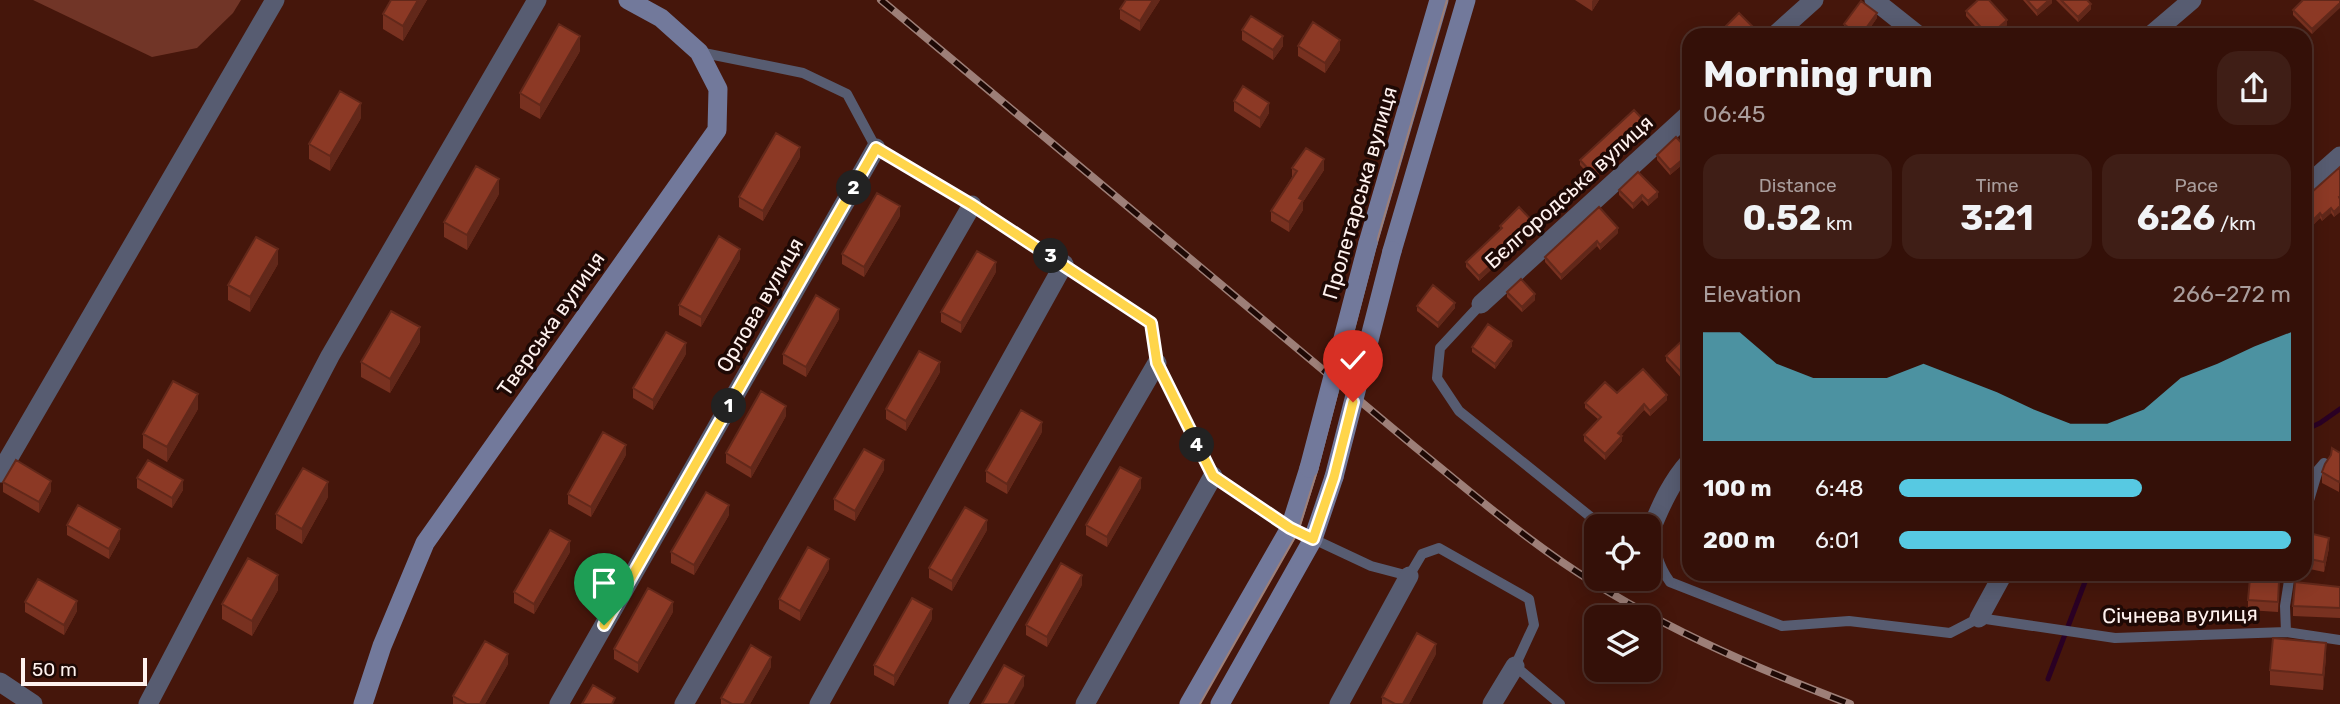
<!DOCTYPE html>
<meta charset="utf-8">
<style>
:root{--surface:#341008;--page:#3f1e16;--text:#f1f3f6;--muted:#a99d9c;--line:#4e3029;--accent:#57c9e2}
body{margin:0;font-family:Rubik,sans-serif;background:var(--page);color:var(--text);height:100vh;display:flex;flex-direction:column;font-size:26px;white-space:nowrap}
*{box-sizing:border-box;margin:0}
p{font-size:23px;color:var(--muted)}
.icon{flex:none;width:38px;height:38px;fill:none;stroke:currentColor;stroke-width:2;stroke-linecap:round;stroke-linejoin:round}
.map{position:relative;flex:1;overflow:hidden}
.drawer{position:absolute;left:1682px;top:28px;width:630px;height:553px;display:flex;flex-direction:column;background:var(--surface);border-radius:21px;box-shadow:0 4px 18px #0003,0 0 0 2px var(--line)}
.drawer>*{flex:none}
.fabs{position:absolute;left:1584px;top:514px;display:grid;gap:14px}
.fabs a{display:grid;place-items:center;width:77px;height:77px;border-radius:14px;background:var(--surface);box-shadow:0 4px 18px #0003,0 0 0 2px var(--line);font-size:35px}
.scale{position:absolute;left:21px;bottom:18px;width:126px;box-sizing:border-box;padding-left:7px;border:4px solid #fef1ee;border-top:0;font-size:19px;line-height:24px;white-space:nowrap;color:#fef1ee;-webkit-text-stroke:5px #1e0905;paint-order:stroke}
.pin{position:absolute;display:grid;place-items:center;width:60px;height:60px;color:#fff;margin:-72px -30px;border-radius:50% 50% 50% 0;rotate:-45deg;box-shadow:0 0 7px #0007}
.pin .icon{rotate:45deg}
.km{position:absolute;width:35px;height:35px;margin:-18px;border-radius:50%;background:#222;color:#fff;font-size:19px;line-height:35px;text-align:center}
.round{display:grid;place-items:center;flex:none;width:74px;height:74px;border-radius:21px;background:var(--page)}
.headline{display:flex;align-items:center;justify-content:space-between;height:119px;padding:0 21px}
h1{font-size:38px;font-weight:700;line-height:52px}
.figures{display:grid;grid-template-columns:repeat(3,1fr);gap:10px;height:119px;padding:7px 21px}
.figures div{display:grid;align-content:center;border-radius:18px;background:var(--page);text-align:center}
.figures b{font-size:35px;font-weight:700}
.figures small{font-size:19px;font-weight:400}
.figures p{font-size:19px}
.chart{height:196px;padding:14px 21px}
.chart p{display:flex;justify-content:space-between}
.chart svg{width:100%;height:126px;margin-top:7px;fill:var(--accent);opacity:.7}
ul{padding:0 21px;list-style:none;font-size:23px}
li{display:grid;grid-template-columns:112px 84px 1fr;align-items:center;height:52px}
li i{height:18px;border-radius:9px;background:var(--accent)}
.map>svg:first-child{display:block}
</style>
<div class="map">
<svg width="2340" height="704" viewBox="0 0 2340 704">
<rect width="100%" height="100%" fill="#45160b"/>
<path fill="#713527" d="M33,0H241L233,13L197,48L152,57Z"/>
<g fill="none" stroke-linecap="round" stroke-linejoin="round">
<path stroke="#2a0024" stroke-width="5" d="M2305,430L2320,423L2340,409
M2048,679L2088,574"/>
<path stroke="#575c71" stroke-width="10" d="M699,52L803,73L847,94L876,148L972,205L1151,323L1157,363L1213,476L1290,528L1371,566L1409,576L1422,554L1439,548L1529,599L1534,625L1515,666L1560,704
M1481,304L1440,348L1437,378L1459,411L1597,522L1648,527
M2305,514L2318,470L2324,463
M1649,527H1652C1655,549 1657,564 1670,582L1782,626L1849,621L1950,633L1979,618L2115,638L2286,632L2340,640
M2286,632L2285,606L2290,574"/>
<path stroke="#575c71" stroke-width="19" d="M1874,0L1918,35
M1775,35L1814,0
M2151,35L2192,0
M2305,187L2340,156
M1481,304L1689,114
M0,473L275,0
M1652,527C1662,503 1672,481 1689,462
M1979,618L2003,574
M0,682L33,704
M148,704L330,356L537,0
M559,704L876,148
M684,704L972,205
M819,704L1064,264
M958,704L1157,363
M1085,704L1213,476
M1339,704L1409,576
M1492,704L1515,666"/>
<path stroke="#72799b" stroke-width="19" d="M1368,243L1439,0
M1392,251L1466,0
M363,704L382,646L425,543L717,130L718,89L699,52L661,18L628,0
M1189,704L1290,528L1309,468
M1220,704L1313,539L1334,477"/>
<path stroke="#9d7f78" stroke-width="2" d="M1200,704L1298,532L1317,471L1376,245L1447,0"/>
<defs>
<path id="rail" d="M881,0L1415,447C1463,486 1511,527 1562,562C1651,623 1750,666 1850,704"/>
</defs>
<use href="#rail" stroke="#9d7f78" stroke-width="8"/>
<use href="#rail" stroke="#1e0905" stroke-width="5" stroke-dasharray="16" stroke-linecap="butt"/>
<path stroke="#72799b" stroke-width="19" d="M1309,468L1368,243
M1334,477L1392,251"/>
</g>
<path fill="#783120" d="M391,0H427L403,41L383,29V14Z
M1160,0L1140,31L1120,19V9Z
M1575,0H1599L1592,11Z
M2023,0H2052V3L2037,16Z
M2056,0H2087L2091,9L2078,22Z
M2340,0L2312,34L2293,15V10Z
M1966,11L2007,25L1996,35H1983L1966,16Z
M1877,18L1865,35H1851L1844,30V24Z
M1242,30L1283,46L1273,60L1242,40Z
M1298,46L1340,50L1325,73L1298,56Z
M580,51L540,119L520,108V93Z
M1234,101L1269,113L1260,128L1234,111Z
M361,118L330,171L309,159V144Z
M1648,130L1593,179L1580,165V160Z
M1689,151V159L1670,175L1657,160V155Z
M800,157L763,221L739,207V197Z
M2340,167V212L2334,217L2331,213L2322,221L2320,218L2305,233V193L2313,191Z
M1292,168L1324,170L1303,202V210L1289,232L1271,221V211L1292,177Z
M1619,190L1658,197L1648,206L1642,200L1633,209L1619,195Z
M499,194L467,250L444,237V222Z
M900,216L864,277L842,264V254Z
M1500,226L1535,229L1479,281L1466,267V262L1500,231Z
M1618,233L1600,250L1597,246L1561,280L1545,262V257Z
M740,259L701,327L679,315V305Z
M278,264L250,312L228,300V285Z
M996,272L961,333L941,322V312Z
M1507,292L1535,300L1522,312L1507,297Z
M1417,306L1455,308L1438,328L1417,311Z
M839,319L806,377L783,364V354Z
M1688,335L1683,380L1666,361V356Z
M420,342L390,393L361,377V362Z
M1512,346L1495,369L1472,352V347Z
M686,354L653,410L633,398V388Z
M940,372L906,431L886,419V409Z
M1617,393L1667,400L1650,416L1644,410L1621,435L1622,441L1605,460L1584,441V435L1599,420L1585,408V403Z
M198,409L167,462L143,448V434Z
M786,416L751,478L726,463V453Z
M1042,432L1007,494L986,482V471Z
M2340,453L2339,492L2322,483V472L2331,455Z
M626,455L591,517L568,504V494Z
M884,470L855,521L834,510V499Z
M137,478L183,490L172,508L137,488Z
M3,482L51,491L39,513L3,492Z
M1141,488L1107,547L1086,535V525Z
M328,497L302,544L276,529V514Z
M729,515L694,575L671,563V552Z
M67,525L120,539L109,559L67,535Z
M987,530L952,591L929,578V568Z
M2305,532L2329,548L2324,572L2305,568Z
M570,552L534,614L514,603V592Z
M829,569L800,621L779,609V599Z
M1082,585L1047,647L1026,635V625Z
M2340,587V618L2293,616V606Z
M278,590L252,636L222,619V604Z
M2279,591L2278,612L2248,610V600Z
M25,602L77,611L64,635L25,612Z
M673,612L638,673L614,659V649Z
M932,619L894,686L874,675V665Z
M1436,654L1409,704H1382V697Z
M2326,657L2323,690L2270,685V670Z
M508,664L485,704H453V696Z
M771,667L750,704H721V698Z"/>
<path fill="#62281a" d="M418,0H427L403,41V26Z
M1153,0H1160L1140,31V21Z
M1593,0H1599L1592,11V1Z
M2049,0H2052V3L2037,16V11Z
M2340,3V8L2312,34V29Z
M2091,4V9L2078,22V17Z
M1877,13V18L1865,35H1861Z
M2007,20V25L1996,35H1990Z
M580,36V51L540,119V105Z
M1283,36V46L1273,60V50Z
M1340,40V50L1325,73V63Z
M361,103V118L330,171V156Z
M1269,103V113L1260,128V118Z
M1648,125V130L1593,179V174Z
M800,147V157L763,221V211Z
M1689,154V159L1670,175V170Z
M1324,159V170L1303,202V210L1289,232V222L1299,198Z
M2309,162V167L2305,171V166Z
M499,179V194L467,250V235Z
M1658,192V197L1648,206V201Z
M1642,195V200L1633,209V204Z
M900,206V216L864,277V267Z
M2340,206V212L2334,217V212Z
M2331,208V213L2322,221V216Z
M2320,213V218L2305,233V228Z
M1535,224V229L1479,281V276Z
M1618,228V233L1600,250V245Z
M1597,241V246L1561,280V275Z
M278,249V264L250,312V297Z
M740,249V259L701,327V317Z
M996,262V272L961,333V323Z
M1535,294V300L1522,312V307Z
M1455,303V308L1438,328V323Z
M839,309V319L806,377V367Z
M420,327V342L390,393V379Z
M1512,341V346L1495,369V364Z
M686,343V354L653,410V400Z
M940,362V372L906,431V421Z
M1689,369V374L1683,380V374Z
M198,394V409L167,462V447Z
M1667,395V400L1650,416V411Z
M1644,404V410L1618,438V433Z
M786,406V416L751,478V468Z
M1042,422V432L1007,494V484Z
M1622,436V441L1605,460V454Z
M626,445V455L591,517V507Z
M884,460V470L855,521V511Z
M2307,471V481L2305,489V479Z
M1141,478V488L1107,547V537Z
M183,480V490L172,508V498Z
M51,481V491L39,513V502Z
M328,482V497L302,544V529Z
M729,505V515L694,575V565Z
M987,520V530L952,591V581Z
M120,529V539L109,559V549Z
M2329,538V548L2324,572V562Z
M570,541V552L534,614V604Z
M829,559V569L800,621V611Z
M278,575V590L252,636V621Z
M1082,575V585L1047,647V637Z
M77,601V611L64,635V625Z
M673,602V612L638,673V663Z
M932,609V619L894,686V676Z
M2326,643V657L2323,690V675Z
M1436,644V654L1409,704H1403Z
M508,654V664L485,704H480Z
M771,657V667L750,704H744Z
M1024,676V686L1014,704H1008Z"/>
<path fill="#8c3925" stroke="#62281a" stroke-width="2" d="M391,0H418L403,26L383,14Z
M1126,0H1153L1140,21L1120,9Z
M1978,0H1989L2007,20L1990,35H1988L1966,11Z
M2027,0H2049L2037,11Z
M2061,0H2087L2091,4L2078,17Z
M2303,0H2340V3L2312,29L2293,10Z
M1861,1L1877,13L1861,35H1858L1844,24Z
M1739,13L1756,30L1751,35H1717Z
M1251,16L1283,36L1273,50L1242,30Z
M1313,22L1340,40L1325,63L1298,46Z
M559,24L580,36L540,105L520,93Z
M2273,29L2279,35H2267Z
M1243,86L1269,103L1260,118L1234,101Z
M340,91L361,103L330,156L309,144Z
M1634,110L1648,125L1593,174L1580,160Z
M776,133L800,147L763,211L739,197Z
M1676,137L1689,151V154L1670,170L1657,155Z
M1306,148L1324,159L1299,198L1303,200L1289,222L1271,211L1297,171L1292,168Z
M476,166L499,179L467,235L444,222Z
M2340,167V196L2339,197L2340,199V206L2334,212L2331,208L2322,216L2320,213L2305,228V193L2313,191Z
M1638,172L1658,192L1648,201L1642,195L1633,204L1619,190Z
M877,193L900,206L864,267L842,254Z
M1519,207L1535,224L1479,276L1466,262L1502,228L1500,226Z
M1599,207L1618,228L1600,245L1597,241L1561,275L1545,257Z
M719,236L740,249L701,317L679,305Z
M256,237L278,249L250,297L228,285Z
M977,251L996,262L961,323L941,312Z
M1521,279L1535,294L1522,307L1507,292Z
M1433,285L1455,303L1438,323L1417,306Z
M816,295L839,309L806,367L783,354Z
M391,311L420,327L390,379L361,362Z
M1488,324L1512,341L1495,364L1472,347Z
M666,332L686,343L653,400L633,388Z
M1688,335L1689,369L1683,374L1666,356Z
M919,351L940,362L906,421L886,409Z
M1643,369L1667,395L1650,411L1644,404L1618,433L1622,436L1605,454L1584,435L1601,417L1585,403L1605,382L1617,393Z
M173,381L198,394L167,447L143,434Z
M761,391L786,406L751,468L726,453Z
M1021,410L1042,422L1007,484L986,471Z
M603,432L626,445L591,507L568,494Z
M2332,448L2340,453V480L2339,482L2322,472L2325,464L2331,455Z
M864,449L884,460L855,511L834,499Z
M16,460L51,481L39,502L3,482Z
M148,460L183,480L172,498L137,478Z
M1120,467L1141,478L1107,537L1086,525Z
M303,468L328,482L302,529L276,514Z
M706,492L729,505L694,565L671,552Z
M78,505L120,529L109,549L67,525Z
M965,507L987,520L952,581L929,568Z
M550,530L570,541L534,604L514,592Z
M2305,532L2329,538L2324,562L2305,558Z
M808,547L829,559L800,611L779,599Z
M248,558L278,575L252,621L222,604Z
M1061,563L1082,575L1047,637L1026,625Z
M2250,578L2279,581L2278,602L2248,600Z
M38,579L77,601L64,625L25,602Z
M2295,582L2340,587V608L2293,606Z
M648,588L673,602L638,663L614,649Z
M912,598L932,609L894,676L874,665Z
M1417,633L1436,644L1403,704H1395L1382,697Z
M2273,638L2326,643L2323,675L2270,670Z
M485,641L508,654L480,704H467L453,696Z
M751,645L771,657L744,704H732L721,698Z
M1004,665L1024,676L1008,704H982Z
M593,685L615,698L612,704H582Z"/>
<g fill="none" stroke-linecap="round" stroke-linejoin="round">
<defs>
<path id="route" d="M604,625L876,148L972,205L1151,323L1157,363L1213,476L1290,528L1313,539L1334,477L1353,402"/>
</defs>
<use href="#route" stroke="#fff" stroke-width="14"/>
<use href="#route" stroke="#ffd54a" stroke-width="9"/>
</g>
<g text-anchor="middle" stroke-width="7" stroke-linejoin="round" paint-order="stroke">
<g font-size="21" fill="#fef1ee" stroke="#1e0905">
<text transform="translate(1569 192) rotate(-42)" y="7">Бєлгородська вулиця</text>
<text transform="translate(1360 193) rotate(-74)" y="7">Пролетарська вулиця</text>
<text transform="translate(760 305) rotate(-60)" y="7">Орлова вулиця</text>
<text transform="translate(551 324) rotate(-55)" y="7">Тверська вулиця</text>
<text transform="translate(2180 615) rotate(-1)" y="7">Січнева вулиця</text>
</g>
</g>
</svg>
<div class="fabs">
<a><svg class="icon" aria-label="locate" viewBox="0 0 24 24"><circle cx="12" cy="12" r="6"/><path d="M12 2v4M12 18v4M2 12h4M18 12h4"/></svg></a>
<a><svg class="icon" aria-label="layers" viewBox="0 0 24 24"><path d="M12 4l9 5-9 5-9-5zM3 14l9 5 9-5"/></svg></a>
</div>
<div class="scale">50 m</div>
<div class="pin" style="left:604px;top:625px;background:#1e9e55"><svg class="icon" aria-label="arrive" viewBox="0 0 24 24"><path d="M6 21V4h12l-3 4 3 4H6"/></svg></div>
<div class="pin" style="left:1353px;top:402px;background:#d93025"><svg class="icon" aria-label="check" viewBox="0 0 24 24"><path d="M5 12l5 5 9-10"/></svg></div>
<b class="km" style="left:729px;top:406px">1</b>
<b class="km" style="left:854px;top:188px">2</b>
<b class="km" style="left:1051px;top:256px">3</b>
<b class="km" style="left:1197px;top:445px">4</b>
<section class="drawer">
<div class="headline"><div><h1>Morning run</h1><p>06:45</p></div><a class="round"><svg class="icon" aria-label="share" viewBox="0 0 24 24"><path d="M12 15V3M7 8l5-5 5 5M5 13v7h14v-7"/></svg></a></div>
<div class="figures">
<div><p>Distance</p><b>0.52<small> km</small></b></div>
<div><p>Time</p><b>3:21</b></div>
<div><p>Pace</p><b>6:26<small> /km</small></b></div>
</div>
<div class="chart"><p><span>Elevation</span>266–272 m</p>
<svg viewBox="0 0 160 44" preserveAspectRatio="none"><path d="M0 44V6L10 6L20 17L30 22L40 22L50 22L60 17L70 22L80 27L90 33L100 38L110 38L120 33L130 22L140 17L150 11L160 6V44z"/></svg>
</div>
<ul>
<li><b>100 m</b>6:48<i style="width:62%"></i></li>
<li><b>200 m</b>6:01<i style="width:100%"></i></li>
</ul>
</section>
</div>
